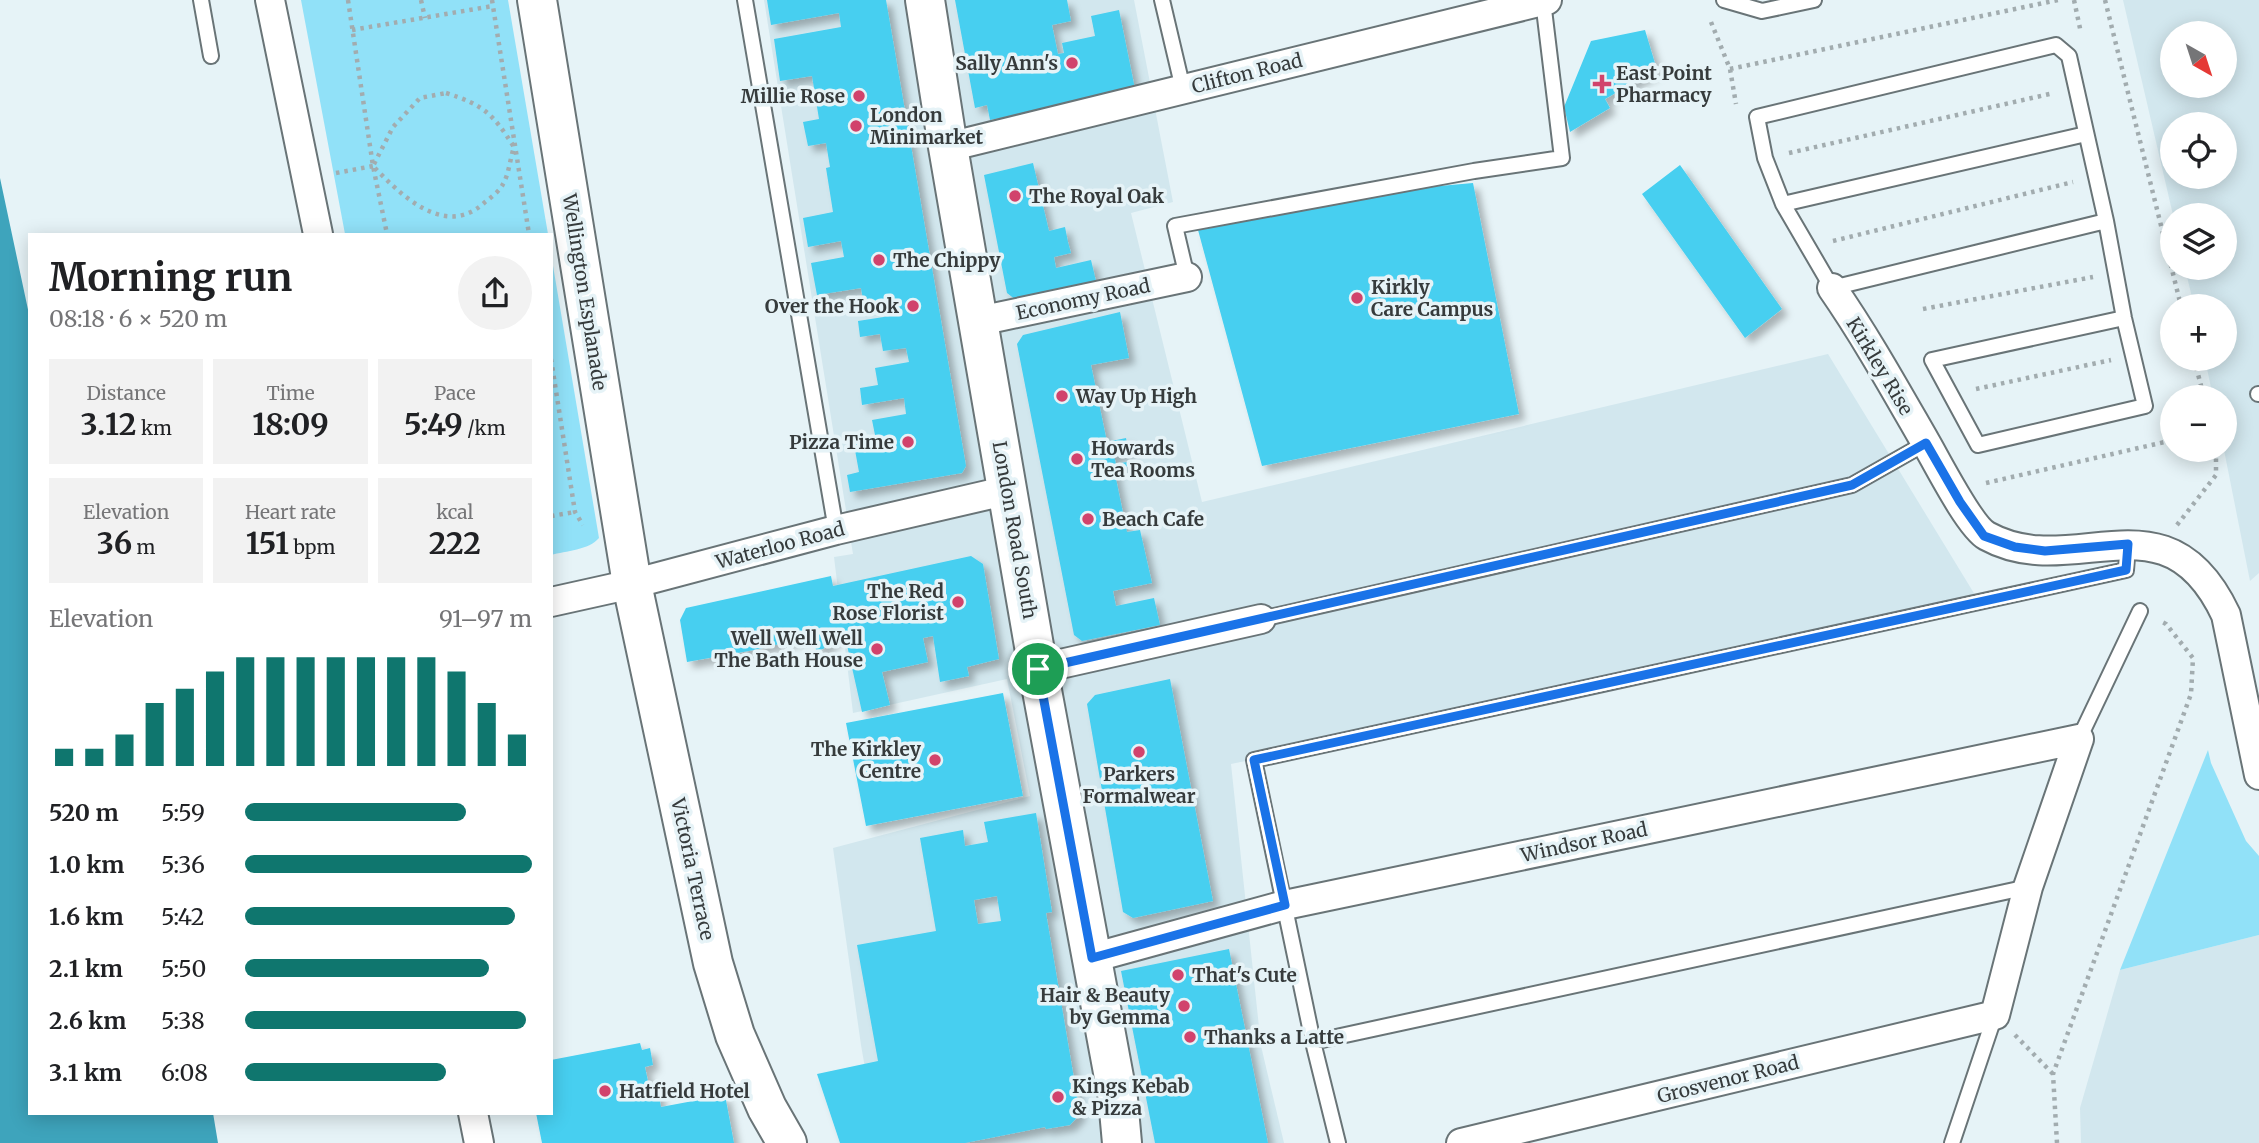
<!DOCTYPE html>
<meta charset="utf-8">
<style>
:root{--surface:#fff;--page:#f2f2f2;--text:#202124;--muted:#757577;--accent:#0f766e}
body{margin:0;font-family:Merriweather,serif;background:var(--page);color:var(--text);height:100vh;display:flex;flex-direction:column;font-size:26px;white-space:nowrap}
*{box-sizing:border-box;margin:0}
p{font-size:23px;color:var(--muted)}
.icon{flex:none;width:38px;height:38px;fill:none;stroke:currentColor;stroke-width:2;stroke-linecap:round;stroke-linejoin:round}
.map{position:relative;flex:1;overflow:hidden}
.panel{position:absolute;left:28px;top:233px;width:525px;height:882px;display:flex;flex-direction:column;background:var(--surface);border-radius:0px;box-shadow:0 4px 18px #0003}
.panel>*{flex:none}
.needle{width:46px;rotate:141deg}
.fabs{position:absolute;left:2160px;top:21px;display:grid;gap:14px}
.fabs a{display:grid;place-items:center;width:77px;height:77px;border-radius:50%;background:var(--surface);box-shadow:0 4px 18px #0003;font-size:35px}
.pin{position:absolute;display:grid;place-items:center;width:60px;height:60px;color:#fff;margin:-30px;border:4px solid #fff;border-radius:50%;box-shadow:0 2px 7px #0007}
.round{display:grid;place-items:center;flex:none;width:74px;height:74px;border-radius:37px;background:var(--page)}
.head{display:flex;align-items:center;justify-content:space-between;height:119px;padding:0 21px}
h1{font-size:38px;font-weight:700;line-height:52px}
.metrics{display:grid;grid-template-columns:repeat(3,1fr);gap:10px;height:119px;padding:7px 21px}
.metrics div{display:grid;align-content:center;border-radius:0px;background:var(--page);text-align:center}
.metrics b{font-size:30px;font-weight:700}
.metrics small{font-size:19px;font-weight:400}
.metrics p{font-size:19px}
.chart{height:196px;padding:14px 21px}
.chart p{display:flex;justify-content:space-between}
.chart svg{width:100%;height:126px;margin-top:7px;stroke:var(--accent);stroke-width:6}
ul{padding:0 21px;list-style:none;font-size:23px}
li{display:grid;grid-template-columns:112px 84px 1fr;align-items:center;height:52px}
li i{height:18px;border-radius:9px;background:var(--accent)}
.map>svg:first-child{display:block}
</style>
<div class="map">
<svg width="2259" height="1143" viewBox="0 0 2259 1143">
<defs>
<filter id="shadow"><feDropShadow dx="6" dy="6" stdDeviation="3.5" flood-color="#0004"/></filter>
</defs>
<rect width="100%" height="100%" fill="#e6f3f7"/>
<path fill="#d2e7ee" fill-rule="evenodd" d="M764,0H1134L1173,202L1131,213L1202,502L1828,354L1983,608L1231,764L1261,1046L1284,1143H878L861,1045L833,848L1030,796L1007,679L853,713L834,557L853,554Z
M2123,0H2259V573L2250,581L2224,450V397H2213L2205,359H2224V306H2194L2185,268H2224V215H2173ZM2172,33H2224V86H2172ZM2172,124H2224V177H2172Z
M2259,935V1143H2081L2080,1108L2120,970Z"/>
<path fill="#91e1f8" d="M301,0H508L548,234H345Z
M551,254L599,538C589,550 566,551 551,555Z
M2208,750L2211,763L2246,841L2259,856V935L2120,970Z"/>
<path fill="#3ea4bc" d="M0,178L30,319V1113H213L218,1143H0Z"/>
<path fill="#46cff0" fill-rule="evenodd" filter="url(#shadow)" d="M767,0H886L966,466L962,473L850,492L847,475L859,472L853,439L875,435L872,420L906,414L904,398L862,405L860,388L878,385L875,368L909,362L906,348L883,351L880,334L860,337L858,321L890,316L887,301L864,305L861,288L817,295L811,263L844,257L841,241L808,247L803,218L833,212L826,168L830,167L826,143L808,146L803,122L819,119L812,76L780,81L774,39L841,27L839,13L771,25Z
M955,0H1067L1071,21L1052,25L1058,54L1064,53L1062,43L1095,36L1091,16L1119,10L1135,89L990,120L987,105L975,108Z
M1645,30L1657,70L1605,99L1610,108L1570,132L1564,107L1591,41Z
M1033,163L1049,231L1065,227L1068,242L1071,253L1054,257L1056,268L1091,260L1096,281L1016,300L1007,293L984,175Z
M1680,165L1782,309L1745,338L1642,194Z
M1473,183L1519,414L1262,466L1198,230L1418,188Z
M1120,312L1129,358L1091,365L1107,442L1126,438L1129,453L1114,456L1116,464L1127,462L1128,466L1114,469L1127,532L1140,530L1152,583L1113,591L1116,606L1154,598L1160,625L1082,641L1074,635L1017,344L1023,335Z
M971,556L983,564L999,659L967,667L969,676L940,682L933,636L923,638L928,662L882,672L890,705L862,712L844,632L823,649L816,650L813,636L754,650L687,662L680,620L686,608L831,576L833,586Z
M1170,679L1213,901L1133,918L1123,912L1087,704L1095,695Z
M1003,693L1023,796L866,826L846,723Z
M1036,813L1052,912L1046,913L1080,1114L1070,1125L1046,1129L1045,1127L965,1143H840L817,1074L878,1061L857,945L936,931L920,838L963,830L965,846L988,842L984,822ZM997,896L1001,921L978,924L974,900Z
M1229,949L1268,1143H1155L1121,971Z
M640,1043L642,1050L650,1048L653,1065L645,1067L649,1086L657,1085L661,1107L725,1095L734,1143H542L536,1113H551V1060Z"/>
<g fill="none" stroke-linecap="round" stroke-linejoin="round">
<defs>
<path id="lane" d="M201,0L211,56
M745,0L836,530
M1162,0L1183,89
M1724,0L1762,11L1814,0
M1783,204L2086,134
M2106,221L1832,288L1783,204L1765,158L1757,117L2056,45L2069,56L2106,221L2124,318L2145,406L1978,445L1932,360L2124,318
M1187,277L1175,226L1474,171L1562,158L1543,1
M2258,394H2259
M1261,619L1852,485L1926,443
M2079,739L2140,611
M1313,1042L2028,887
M1338,1143L1313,1042L1254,760L2126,570L2128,544
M1952,1143L1995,1015"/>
<path id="street" d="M270,0L318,234
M948,147L1547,0
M1832,288C1866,337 1896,391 1926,443C1937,462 1970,527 1987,536C2074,584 2166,487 2226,615L2259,775
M979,321L1187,277
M551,602L632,584L836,530L1009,490
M1038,669L1261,619
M1092,958L1285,905L2079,739
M473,1113L479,1143
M1461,1143L1995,1015L2028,887L2079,739"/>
<path id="secondary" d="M537,0L632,584L713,963L735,1035L767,1108L787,1143
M925,0L948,147L1038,669L1118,1099L1122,1143"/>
</defs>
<use href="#lane" stroke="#697477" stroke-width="18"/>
<use href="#street" stroke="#697477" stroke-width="32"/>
<use href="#secondary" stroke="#697477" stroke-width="42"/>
<path stroke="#a2acaf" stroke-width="4.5" stroke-dasharray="3.5 5" stroke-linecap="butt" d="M348,0L373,166L387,234
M421,0L425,18
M492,0L529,234
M2074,0L2081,33
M2105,0L2181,306
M1711,22L1730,69L1736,104
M352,30L493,6
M1730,69L2058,0
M446,93C484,105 493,114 514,147C510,159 509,174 503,184C500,191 490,198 484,203C444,239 400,194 373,166L393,127L420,98Z
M1789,153L2054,93
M336,173L373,166
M1833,241L2073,182
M1923,309L2093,277
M551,359L575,512L583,525
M2194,359L2204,397
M1976,389L2111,360
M1986,483L2169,441L2165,421
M551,516L575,512
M2177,525L2216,475V450
M2015,1035L2053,1074
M2057,1143L2053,1074L2191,694L2193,658L2166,624L2160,621"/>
<use href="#lane" stroke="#fff" stroke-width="14"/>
<use href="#street" stroke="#fff" stroke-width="28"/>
<use href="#secondary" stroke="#fff" stroke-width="38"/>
</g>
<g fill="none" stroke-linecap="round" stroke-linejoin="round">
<defs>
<path id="route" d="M1926,443L1960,502L1984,536L2015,547L2045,551L2128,544L2126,570L1254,760L1285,905L1092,958L1038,669L1852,485Z"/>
</defs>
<use href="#route" stroke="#fff" stroke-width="14"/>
<use href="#route" stroke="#1a73e8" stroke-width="9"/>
</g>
<g fill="#d1436c" stroke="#e6f3f7" stroke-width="2.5">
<circle cx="1072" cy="63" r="7"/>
<path d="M1598.5 73.5h7v7h7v7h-7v7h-7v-7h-7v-7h7z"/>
<circle cx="859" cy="96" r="7"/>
<circle cx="856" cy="126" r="7"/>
<circle cx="1015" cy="196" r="7"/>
<circle cx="879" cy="260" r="7"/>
<circle cx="1357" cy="298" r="7"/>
<circle cx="913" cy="306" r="7"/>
<circle cx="1062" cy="396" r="7"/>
<circle cx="908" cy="442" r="7"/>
<circle cx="1077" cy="459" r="7"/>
<circle cx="1088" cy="519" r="7"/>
<circle cx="958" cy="602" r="7"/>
<circle cx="877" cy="649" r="7"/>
<circle cx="1139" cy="752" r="7"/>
<circle cx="935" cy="760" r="7"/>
<circle cx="1178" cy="975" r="7"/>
<circle cx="1184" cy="1006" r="7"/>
<circle cx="1190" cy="1037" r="7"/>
<circle cx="605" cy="1091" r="7"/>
<circle cx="1058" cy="1097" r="7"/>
</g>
<g text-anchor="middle" stroke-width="7" stroke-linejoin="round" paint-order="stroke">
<g font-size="19" font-weight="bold" fill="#363b3c" stroke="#e6f3f7" text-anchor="start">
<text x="1058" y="70" text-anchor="end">Sally Ann's</text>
<text x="1616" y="80">East Point<tspan x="1616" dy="22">Pharmacy</tspan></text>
<text x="845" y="103" text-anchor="end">Millie Rose</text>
<text x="870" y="122">London<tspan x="870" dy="22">Minimarket</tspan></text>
<text x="1029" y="203">The Royal Oak</text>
<text x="893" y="267">The Chippy</text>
<text x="1371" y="294">Kirkly<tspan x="1371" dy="22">Care Campus</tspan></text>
<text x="899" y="313" text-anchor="end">Over the Hook</text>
<text x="1076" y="403">Way Up High</text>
<text x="894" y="449" text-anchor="end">Pizza Time</text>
<text x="1091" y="455">Howards<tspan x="1091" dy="22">Tea Rooms</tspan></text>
<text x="1102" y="526">Beach Cafe</text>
<text x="944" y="598" text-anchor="end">The Red<tspan x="944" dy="22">Rose Florist</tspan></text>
<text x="863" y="645" text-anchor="end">Well Well Well<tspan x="863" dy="22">The Bath House</tspan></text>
<text x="921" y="756" text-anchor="end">The Kirkley<tspan x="921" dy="22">Centre</tspan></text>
<text x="1139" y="781" text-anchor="middle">Parkers<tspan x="1139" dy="22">Formalwear</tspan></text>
<text x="1192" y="982">That's Cute</text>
<text x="1170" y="1002" text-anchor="end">Hair &amp; Beauty<tspan x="1170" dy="22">by Gemma</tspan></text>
<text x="1204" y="1044">Thanks a Latte</text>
<text x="1072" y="1093">Kings Kebab<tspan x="1072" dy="22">&amp; Pizza</tspan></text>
<text x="619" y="1098">Hatfield Hotel</text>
</g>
<g font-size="19" fill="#363b3c" stroke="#e6f3f7">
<text transform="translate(1247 73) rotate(-14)" y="7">Clifton Road</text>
<text transform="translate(585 292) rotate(81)" y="7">Wellington Esplanade</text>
<text transform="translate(1083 299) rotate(-12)" y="7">Economy Road</text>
<text transform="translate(1880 366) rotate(59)" y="7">Kirkley Rise</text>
<text transform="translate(1015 530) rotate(80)" y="7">London Road South</text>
<text transform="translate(780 545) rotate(-15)" y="7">Waterloo Road</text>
<text transform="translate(1584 842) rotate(-12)" y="7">Windsor Road</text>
<text transform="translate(693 869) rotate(78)" y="7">Victoria Terrace</text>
<text transform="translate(1728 1079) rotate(-14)" y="7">Grosvenor Road</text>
</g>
</g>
</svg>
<div class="fabs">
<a><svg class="needle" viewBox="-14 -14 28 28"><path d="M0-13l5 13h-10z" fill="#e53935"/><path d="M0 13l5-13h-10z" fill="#757577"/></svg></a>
<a><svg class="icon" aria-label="locate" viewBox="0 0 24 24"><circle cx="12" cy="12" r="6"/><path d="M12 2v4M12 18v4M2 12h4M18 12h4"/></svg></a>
<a><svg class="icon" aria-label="layers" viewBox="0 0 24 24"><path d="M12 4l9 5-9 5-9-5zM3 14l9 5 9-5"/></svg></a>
<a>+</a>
<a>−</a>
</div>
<div class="pin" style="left:1038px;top:669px;background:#1e9e55"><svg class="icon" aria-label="arrive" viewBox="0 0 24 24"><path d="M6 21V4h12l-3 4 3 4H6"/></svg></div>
<section class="panel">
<div class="head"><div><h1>Morning run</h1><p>08:18 · 6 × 520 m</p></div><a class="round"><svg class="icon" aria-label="share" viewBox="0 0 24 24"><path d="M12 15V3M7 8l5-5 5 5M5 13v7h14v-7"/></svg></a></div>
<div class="metrics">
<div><p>Distance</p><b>3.12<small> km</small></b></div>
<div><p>Time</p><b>18:09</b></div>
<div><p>Pace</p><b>5:49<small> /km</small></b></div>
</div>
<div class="metrics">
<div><p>Elevation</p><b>36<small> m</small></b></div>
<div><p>Heart rate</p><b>151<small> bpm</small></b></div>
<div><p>kcal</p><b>222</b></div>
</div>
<div class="chart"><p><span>Elevation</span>91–97 m</p>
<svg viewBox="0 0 160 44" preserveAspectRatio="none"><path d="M5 44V38M15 44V38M25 44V33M35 44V22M45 44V17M55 44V11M65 44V6M75 44V6M85 44V6M95 44V6M105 44V6M115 44V6M125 44V6M135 44V11M145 44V22M155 44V33"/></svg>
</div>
<ul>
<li><b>520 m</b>5:59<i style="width:77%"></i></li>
<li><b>1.0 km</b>5:36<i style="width:100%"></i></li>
<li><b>1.6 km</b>5:42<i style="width:94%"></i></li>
<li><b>2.1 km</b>5:50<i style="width:85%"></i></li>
<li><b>2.6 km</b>5:38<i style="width:98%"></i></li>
<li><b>3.1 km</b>6:08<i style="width:70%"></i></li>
</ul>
</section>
</div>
